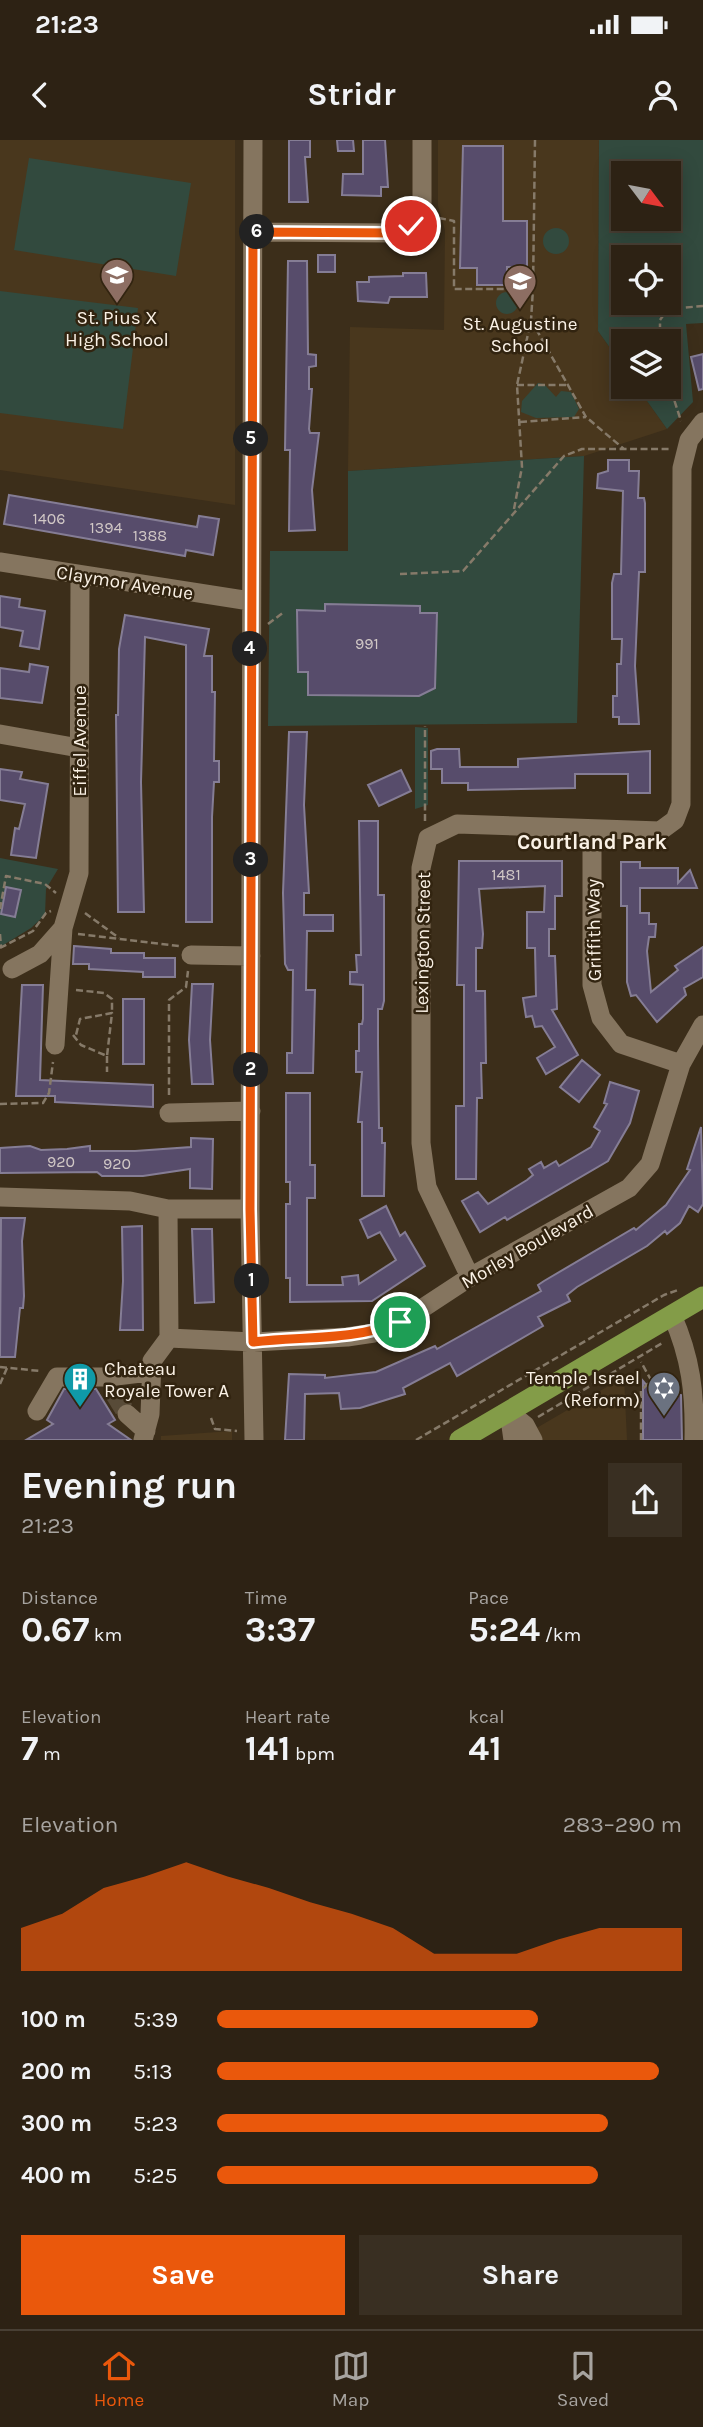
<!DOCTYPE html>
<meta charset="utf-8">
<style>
:root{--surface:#2d2214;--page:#392f22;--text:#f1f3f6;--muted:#a7a4a0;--line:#483f34;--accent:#ea580c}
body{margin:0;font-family:Karla,sans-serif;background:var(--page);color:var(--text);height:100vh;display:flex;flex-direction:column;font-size:26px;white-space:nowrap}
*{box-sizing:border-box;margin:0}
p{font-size:23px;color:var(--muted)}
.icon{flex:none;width:38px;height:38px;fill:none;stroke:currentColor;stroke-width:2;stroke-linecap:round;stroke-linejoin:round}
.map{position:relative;height:1300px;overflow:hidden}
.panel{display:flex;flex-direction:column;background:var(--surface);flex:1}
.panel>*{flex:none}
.needle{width:46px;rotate:122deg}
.buttons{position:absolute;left:611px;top:21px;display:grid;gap:14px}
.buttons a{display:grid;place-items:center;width:70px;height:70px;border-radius:0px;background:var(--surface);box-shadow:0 4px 18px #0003,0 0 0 2px var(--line);font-size:35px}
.pin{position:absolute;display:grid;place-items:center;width:60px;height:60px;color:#fff;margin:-30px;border:4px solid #fff;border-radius:50%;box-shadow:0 2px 7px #0007}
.km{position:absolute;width:35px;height:35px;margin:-18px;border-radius:50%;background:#222;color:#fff;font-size:19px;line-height:35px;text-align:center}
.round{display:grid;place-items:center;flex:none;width:74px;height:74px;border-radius:0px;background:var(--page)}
.summary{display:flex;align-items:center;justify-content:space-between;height:119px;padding:0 21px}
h1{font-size:38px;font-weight:700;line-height:52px}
.metrics{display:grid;grid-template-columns:repeat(3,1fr);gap:10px;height:119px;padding:7px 21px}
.metrics div{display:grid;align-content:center}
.metrics b{font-size:35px;font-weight:700}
.metrics small{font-size:19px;font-weight:400}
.metrics p{font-size:19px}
.chart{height:196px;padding:14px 21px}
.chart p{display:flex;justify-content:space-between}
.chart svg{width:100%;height:126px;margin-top:7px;fill:var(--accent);opacity:.7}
.action{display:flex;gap:14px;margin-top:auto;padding:14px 21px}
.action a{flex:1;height:80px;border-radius:0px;background:var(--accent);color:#fff;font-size:28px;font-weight:700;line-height:80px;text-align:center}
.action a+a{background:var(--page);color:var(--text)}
ul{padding:0 21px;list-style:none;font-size:23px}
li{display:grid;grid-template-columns:112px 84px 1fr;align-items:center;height:52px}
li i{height:18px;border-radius:9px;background:var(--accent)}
.status{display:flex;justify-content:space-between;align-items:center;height:49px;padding:0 35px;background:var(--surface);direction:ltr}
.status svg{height:19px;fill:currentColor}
header{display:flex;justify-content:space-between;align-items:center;height:91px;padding:0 21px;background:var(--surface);font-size:32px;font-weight:700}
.menu{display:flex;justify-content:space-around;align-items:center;height:98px;border-top:2px solid var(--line);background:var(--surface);font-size:19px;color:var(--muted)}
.menu a{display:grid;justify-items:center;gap:4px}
.menu .current{color:var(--accent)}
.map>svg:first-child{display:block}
</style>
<div class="status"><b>21:23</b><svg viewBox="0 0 49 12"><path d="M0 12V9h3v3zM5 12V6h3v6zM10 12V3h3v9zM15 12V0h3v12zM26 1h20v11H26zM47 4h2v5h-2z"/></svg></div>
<header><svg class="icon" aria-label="back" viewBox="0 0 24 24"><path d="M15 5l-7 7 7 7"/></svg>Stridr<svg class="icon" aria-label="person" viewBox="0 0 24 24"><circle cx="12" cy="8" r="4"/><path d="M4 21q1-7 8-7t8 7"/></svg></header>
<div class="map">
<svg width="703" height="1300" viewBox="0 0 703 1300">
<rect width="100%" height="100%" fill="#3c2e1a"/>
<path fill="#49371d" d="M0,0H235V365L0,330Z
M438,0H599L598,191L623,226V247H637L667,289L584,316L348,331L350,187L444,190L445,90L438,66Z
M624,1237L627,1300H516Z
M232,1291V1300H161V1296Z"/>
<path fill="#324a3e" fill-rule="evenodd" d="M599,0H703V183L686,184L693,262L667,289L637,247H668V201H623V226L598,191ZM623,33H668V79H623ZM623,117H668V163H623Z
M29,18L191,43L176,136L14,110Z
M543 101a13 13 0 1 1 26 0a13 13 0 1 1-26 0Z
M0,151L138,168L123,289L0,273Z
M496 163a11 11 0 1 1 22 0a11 11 0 1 1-22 0Z
M538,243L544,244L556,257L561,251L571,252L579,269L574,277L536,278L521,272L522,261Z
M584,316L577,583L268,586L270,411H348V331Z
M415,587L428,588V665L415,669Z
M0,718L58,729L46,749L45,775L31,788L0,807Z"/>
<path fill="#574c6b" stroke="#857d95" stroke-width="2" d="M289,0H310V17H305L308,62H289Z
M337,0H353L354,11H338Z
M363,0H385L388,47H381V56L342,55L343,34H363Z
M463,6H503V81H527V127H507V145H477V128H460Z
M318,115H335V132H318Z
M288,121H307L308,214L316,215V226L309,227V249H312L309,289L310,293H319L312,350L315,390L289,391L290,310H285Z
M403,133H426L427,157H390L388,163L358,161L357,142H369V137L403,136Z
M703,214V249L699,250L691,217Z
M608,320H629V331H639L638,358H644L645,363V432H639L635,526L639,584H619V577H613V556H617V524H621L622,499H612V443L614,434H621L623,351L597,348L598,334L608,331Z
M9,355L197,387L199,376L219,379L213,415L186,410L185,416L4,384Z
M0,456L20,459L19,467L45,471L39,509L20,506L23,491L0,487Z
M325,464L420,466V473H437L435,548L419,556L308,555V532H298L297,470L325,471Z
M125,475L209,489L204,516H212V552H215L214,621H219V642H214L212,677V782H186V505L145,497L141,642L144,772H118L116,575H118L119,509Z
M30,524L48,527L42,563L0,558V528L29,532Z
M289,592H307L304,665L309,753H304V775H333V791H307L306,850H315L313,933H287V913H292L293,830H288L285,824L283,753Z
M437,609H459L460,627H518V619L650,611V653H628V634H575V648L468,650V643H442V629H431V611Z
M0,629L22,632L20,639L48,644L36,718L11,715L15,688L19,689L25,664L0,660Z
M401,630L411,651L379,666L368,645Z
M359,681H378V755H384V861L382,869H378V904L379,988H382V1003H385L384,1056H362V982H358L362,932H356V911H359V884H362L363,879V845L350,844V832H357L356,815H361Z
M459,721H562V756H555V789H549V816H555L557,869L552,870L578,915L546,934L537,918L555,907L542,886L535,887L532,876L526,877L523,858L536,856L535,808H527V772H544L545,746L479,749L483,794L482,808H476V851H485L486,923H481L482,958H477L476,1039H456V966H464V845H457Z
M621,722H640V728H678V743L690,730L697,748H640V773H649V784H656L655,797H649L647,811L651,852L678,830L675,826L703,807V837L684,848L686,855L657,882L636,855L631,856L627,842V766H621Z
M6,747L21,750L15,777L1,774Z
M74,806L111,809V813H144V818H175V837H143V832L89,829V824H73Z
M192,844H213L210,900L213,944H192L189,900Z
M22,845H43L40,940L153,945V967L55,962V956H16Z
M123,859H144V924H123Z
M582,920L600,935L579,962L560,947Z
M610,942L639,951L630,983L608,1021L507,1080L505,1077L480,1092L462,1061L478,1052L488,1064L527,1040L533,1035L529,1029L541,1022L544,1028L556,1021L559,1026L591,1007L600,991L594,987L607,964L604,963Z
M286,953H310V1025H315V1058H307V1145H343L342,1137L358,1135L359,1144L396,1120L380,1092L368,1098L360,1080L386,1066L400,1096L405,1092L425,1126L372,1161L290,1162V1138H286V1064H290V1042H286Z
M701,987L703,1064L698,1072L689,1066L680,1083L667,1094L665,1091L647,1106L577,1147L567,1155L570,1161L538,1177L543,1186L457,1236L450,1223L403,1248L405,1254L360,1268L341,1269L339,1253L305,1254L304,1300H285L289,1234L325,1235V1238L376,1232L435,1206L437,1209L541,1151L538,1145L544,1141L634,1088L636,1090L666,1065L690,1030L687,1029Z
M191,998L213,999L212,1049L190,1048V1029L143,1036H102L97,1032L0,1033V1008L30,1006L41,1010L67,1009L90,1006V1011H135L191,1007Z
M1,1078H25L22,1101L24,1156L23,1168H20L15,1217H0Z
M142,1086L143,1190H120L123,1141L122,1087Z
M192,1089H212L214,1162L195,1163Z
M643,1241L656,1257L670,1253L681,1255L682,1300H643Z
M64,1249H96L115,1280L108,1284L131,1300H26L53,1284L47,1280Z"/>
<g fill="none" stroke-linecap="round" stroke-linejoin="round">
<path stroke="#584b38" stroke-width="19" stroke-dasharray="19 10" stroke-linecap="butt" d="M114,1253L127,1274"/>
<path stroke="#867a69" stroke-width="2.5" stroke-dasharray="7 3.5" stroke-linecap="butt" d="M439,78L454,81V149H533L535,0
M531,180L586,277L624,309
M660,201V180L668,169L703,166
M668,241L681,281
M517,245H569
M520,282L586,277
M514,369L522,327L517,245L531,180L533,149
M400,434L463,431L564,316L582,309H669
M268,484L284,472
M425,681V586
M0,769L6,736L45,744L56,753
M85,773L119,798
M0,794L1,807
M78,794L179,806
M0,808L33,791L46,773L51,771
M76,850L104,853L112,859V873
M73,895L81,905L107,916L112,873L80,879L76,895
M107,916V932
M169,955V860L186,847L188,831
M0,964L43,963L49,953L53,922
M0,1227L40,1231
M0,1244L7,1228
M538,1277L664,1202
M211,1278L215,1289L237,1291
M416,1300L664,1155L678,1150
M641,1300V1251L651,1240L641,1222"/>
<path stroke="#85755f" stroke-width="19" d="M253,0L250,1069L254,1300
M253,92L396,93L411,86L422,74V0
M0,422L250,461
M0,594L79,608
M592,689V845L601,878L621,904L681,924
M191,815L251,816
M12,829L40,814L63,788L79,733L80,436
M55,905L63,788
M169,973L251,971
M0,1057L130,1061L168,1069H250
M168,1069L169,1198
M470,1137L427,1047L421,1003V728L428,698L457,684L660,691L675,680L681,664L682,328L689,300L703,282
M672,1175C691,1218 695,1253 694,1300
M37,1271L57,1237H108L149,1232
M509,1272L525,1285L533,1300
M509,1272L513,1300
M127,1274L146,1291
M143,1300L150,1274L152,1221L169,1198L253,1202L347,1197L374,1193L400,1183L470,1137L629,1048L650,1024L681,924L703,885"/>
<path stroke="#839c48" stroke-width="21" d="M460,1300L703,1157"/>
</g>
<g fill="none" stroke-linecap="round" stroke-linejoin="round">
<defs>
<path id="route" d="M400,1182C352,1201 304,1196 253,1202L250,1069L253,92L396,93L411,86"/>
</defs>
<use href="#route" stroke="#fff" stroke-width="14"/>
<use href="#route" stroke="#ea580c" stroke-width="9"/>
</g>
<defs>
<symbol id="school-pin" viewBox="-11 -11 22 30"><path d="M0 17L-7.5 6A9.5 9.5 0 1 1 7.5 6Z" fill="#8d6e63" stroke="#322410"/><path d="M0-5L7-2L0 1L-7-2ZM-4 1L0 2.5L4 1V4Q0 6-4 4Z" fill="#fff"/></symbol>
<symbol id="building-pin" viewBox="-11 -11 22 30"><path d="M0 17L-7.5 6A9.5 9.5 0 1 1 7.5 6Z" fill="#0f9aa8" stroke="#322410"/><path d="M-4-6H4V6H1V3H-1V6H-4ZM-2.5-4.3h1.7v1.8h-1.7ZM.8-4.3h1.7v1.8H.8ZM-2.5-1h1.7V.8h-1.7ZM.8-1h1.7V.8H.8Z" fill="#fff"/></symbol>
<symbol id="synagogue-pin" viewBox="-11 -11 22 30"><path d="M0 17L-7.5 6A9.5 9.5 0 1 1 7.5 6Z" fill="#6b7280" stroke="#322410"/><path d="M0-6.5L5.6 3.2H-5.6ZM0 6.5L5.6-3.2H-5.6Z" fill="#fff"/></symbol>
</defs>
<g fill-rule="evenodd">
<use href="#school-pin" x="98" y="116" width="38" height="52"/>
<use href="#school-pin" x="501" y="122" width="38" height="52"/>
<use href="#building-pin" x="61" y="1220" width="38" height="52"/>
<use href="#synagogue-pin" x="645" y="1229" width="38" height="52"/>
</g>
<g text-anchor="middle" stroke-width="5" stroke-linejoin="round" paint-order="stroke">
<g font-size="16" fill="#d1c8c6">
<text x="49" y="384">1406</text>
<text x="106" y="393">1394</text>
<text x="150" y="401">1388</text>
<text x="367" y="509">991</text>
<text x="506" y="740">1481</text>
<text x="61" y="1027">920</text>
<text x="117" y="1029">920</text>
</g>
<g font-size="19" fill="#faf1e5" stroke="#322410">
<text x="117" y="184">St. Pius X<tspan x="117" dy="22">High School</tspan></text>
<text x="520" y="190">St. Augustine<tspan x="520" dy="22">School</tspan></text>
<text x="104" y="1235" text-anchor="start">Chateau<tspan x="104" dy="22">Royale Tower A</tspan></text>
<text x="640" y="1244" text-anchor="end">Temple Israel<tspan x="640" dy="22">(Reform)</tspan></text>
</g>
<g font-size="19" fill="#faf1e5" stroke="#322410">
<text transform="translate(125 442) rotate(9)" y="7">Claymor Avenue</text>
<text transform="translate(79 601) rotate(-90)" y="7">Eiffel Avenue</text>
<text transform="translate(593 790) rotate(-91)" y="7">Griffith Way</text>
<text transform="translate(422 803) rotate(-89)" y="7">Lexington Street</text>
<text transform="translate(527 1106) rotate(-30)" y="7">Morley Boulevard</text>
</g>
<g font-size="21" font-weight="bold" fill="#faf1e5" stroke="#322410">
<text x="592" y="709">Courtland Park</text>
</g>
</g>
</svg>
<div class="buttons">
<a><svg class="needle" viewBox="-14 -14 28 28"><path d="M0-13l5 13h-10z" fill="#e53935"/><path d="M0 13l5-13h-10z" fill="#a7a4a0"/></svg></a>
<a><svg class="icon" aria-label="locate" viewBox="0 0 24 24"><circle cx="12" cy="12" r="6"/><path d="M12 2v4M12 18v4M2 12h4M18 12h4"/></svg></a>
<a><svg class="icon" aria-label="layers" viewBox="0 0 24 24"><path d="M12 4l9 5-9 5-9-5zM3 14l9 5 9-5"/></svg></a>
</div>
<div class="pin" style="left:400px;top:1182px;background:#1e9e55"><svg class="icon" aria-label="arrive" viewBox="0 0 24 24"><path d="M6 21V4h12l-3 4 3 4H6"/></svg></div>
<div class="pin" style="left:411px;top:86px;background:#d93025"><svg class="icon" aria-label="check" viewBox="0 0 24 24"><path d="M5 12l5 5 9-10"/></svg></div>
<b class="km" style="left:252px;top:1141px">1</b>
<b class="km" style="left:251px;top:930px">2</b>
<b class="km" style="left:251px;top:720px">3</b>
<b class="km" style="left:250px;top:509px">4</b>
<b class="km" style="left:251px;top:299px">5</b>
<b class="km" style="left:257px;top:92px">6</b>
</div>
<section class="panel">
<div class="summary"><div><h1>Evening run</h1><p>21:23</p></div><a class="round"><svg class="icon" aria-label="share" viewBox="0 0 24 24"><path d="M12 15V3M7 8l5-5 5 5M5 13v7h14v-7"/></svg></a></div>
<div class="metrics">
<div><p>Distance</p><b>0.67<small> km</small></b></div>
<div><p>Time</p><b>3:37</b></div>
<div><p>Pace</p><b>5:24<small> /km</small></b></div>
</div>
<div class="metrics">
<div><p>Elevation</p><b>7<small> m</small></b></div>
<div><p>Heart rate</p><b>141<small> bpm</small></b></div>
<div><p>kcal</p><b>41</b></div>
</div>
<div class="chart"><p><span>Elevation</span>283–290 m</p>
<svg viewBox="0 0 160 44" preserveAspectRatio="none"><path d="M0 44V29L10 24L20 15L30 11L40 6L50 11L60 15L70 20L80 24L90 29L100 38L110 38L120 38L130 33L140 29L150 29L160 29V44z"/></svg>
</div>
<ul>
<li><b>100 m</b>5:39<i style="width:69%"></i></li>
<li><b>200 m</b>5:13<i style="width:95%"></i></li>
<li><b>300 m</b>5:23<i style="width:84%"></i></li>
<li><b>400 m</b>5:25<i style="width:82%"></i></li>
</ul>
<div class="action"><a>Save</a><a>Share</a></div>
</section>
<nav class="menu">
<a class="current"><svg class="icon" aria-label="home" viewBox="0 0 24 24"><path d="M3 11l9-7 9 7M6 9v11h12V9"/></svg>Home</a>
<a><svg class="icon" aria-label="map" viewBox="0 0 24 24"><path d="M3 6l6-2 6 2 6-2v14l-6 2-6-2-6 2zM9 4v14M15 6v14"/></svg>Map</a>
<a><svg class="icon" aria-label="saved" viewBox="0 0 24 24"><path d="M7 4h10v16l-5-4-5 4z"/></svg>Saved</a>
</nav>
